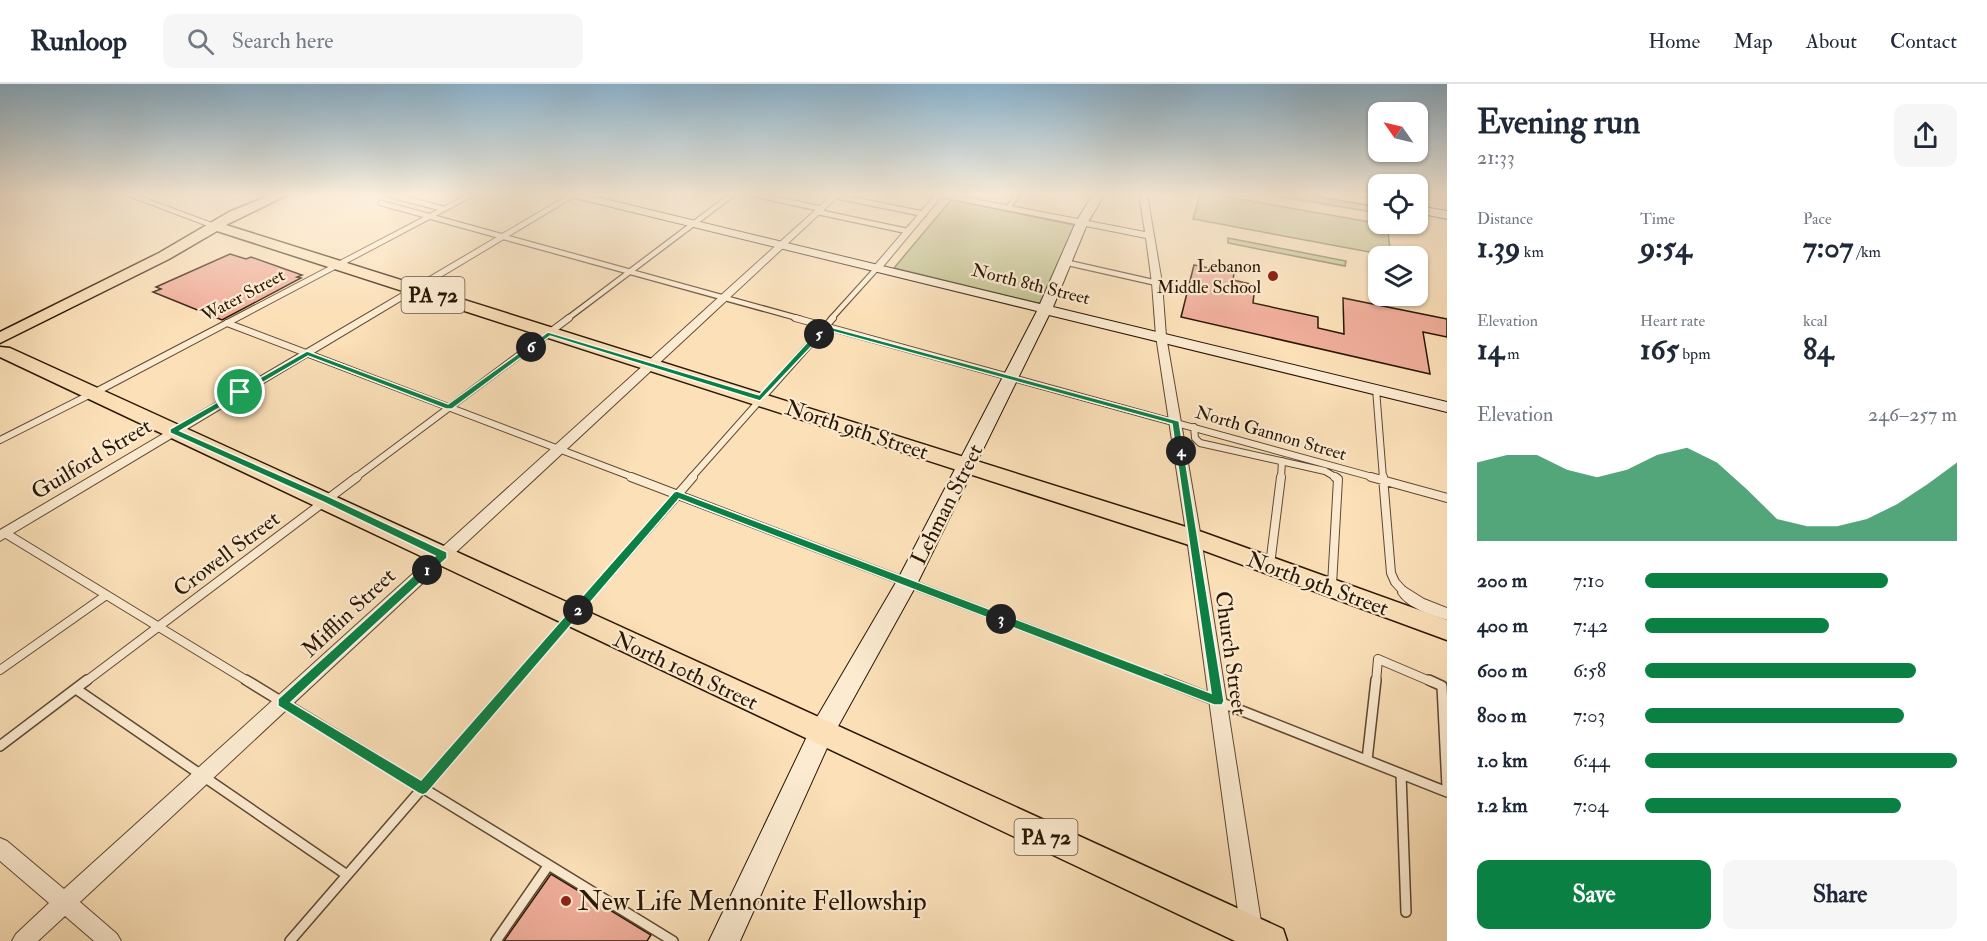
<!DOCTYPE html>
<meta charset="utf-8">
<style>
:root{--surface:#fff;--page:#f6f6f7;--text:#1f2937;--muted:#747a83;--line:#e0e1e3;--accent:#0b8043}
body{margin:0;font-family:"IM FELL Double Pica",serif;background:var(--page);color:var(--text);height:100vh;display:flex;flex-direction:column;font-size:22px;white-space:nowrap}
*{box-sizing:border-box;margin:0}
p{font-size:20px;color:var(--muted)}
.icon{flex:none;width:33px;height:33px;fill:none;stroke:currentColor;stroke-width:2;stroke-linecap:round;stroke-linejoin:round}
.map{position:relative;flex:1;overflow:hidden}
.panel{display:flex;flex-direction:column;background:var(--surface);width:540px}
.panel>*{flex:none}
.needle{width:39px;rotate:304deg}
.buttons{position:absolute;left:1368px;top:18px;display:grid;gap:12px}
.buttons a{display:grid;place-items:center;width:60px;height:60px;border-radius:12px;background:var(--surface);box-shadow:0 2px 4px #0004;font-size:30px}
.pin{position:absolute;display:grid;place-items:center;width:51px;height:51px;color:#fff;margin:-26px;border:3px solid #fff;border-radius:50%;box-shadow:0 2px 6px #0007}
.km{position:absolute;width:30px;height:30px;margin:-15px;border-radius:50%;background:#222;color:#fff;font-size:16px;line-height:30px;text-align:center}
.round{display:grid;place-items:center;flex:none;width:63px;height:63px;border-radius:12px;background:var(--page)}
.overview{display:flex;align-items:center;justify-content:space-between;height:102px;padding:0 30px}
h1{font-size:33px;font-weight:700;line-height:45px}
.figures{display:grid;grid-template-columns:repeat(3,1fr);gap:9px;height:102px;padding:6px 30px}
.figures div{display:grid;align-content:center}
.figures b{font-size:30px;font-weight:700}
.figures small{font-size:16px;font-weight:400}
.figures p{font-size:16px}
.chart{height:168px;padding:12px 30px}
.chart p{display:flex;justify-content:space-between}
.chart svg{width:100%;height:108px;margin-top:6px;fill:var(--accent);opacity:.7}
.button{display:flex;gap:12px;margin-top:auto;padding:12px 30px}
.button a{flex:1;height:69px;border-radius:12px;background:var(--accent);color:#fff;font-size:24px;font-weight:700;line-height:69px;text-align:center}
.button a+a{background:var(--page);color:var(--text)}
ul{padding:0 30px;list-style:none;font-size:20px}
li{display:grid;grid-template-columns:96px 72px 1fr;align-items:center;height:45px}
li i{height:15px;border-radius:8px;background:var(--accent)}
header{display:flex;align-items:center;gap:36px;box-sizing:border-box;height:84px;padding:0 30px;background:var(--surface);border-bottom:2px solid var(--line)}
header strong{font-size:28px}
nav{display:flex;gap:33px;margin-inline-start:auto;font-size:21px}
.search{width:420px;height:54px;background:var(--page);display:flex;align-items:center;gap:15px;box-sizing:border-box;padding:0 21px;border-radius:12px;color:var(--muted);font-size:22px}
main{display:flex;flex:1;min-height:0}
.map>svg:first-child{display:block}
</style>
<header>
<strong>Runloop</strong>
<div class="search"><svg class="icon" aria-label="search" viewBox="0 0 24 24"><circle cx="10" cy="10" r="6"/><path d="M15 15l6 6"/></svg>Search here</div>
<nav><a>Home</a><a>Map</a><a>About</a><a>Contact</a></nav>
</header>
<main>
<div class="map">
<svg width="1447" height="857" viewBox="0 0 1447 857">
<rect width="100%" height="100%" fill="#fbe0b8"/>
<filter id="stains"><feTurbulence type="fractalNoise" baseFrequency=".00333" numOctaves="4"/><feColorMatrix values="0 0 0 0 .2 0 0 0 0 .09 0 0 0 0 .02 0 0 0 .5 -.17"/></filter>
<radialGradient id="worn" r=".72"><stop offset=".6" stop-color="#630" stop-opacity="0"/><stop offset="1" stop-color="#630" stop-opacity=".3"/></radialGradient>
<path fill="#bfc28e" stroke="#746c49" stroke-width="1.5" d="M1200,110H1211L1387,141L1391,172L1193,135Z
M1266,110H1302L1378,123V129Z
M951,116L1079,142L1042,220L894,184Z
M1228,154L1346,177L1345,182L1228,159Z"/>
<path fill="#f0ae9b" stroke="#291604" stroke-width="1.5" d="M230,170L246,175L251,173L302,191L297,193L301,194L222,236L153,208L161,205L156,203Z
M1194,181L1234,189L1233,196L1255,201L1253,219L1318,233V244L1344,250L1343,214L1447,235V253L1423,248L1430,290L1181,233Z
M551,790L651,851L647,857H504Z"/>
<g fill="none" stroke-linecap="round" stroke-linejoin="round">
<defs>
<path id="lane-far3" d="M394,110L391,111L444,125
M752,110L822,125
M835,112L924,130
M381,119L801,235
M1008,124L1018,110
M818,128L907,147
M1064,178L1157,199
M567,235L733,110
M831,235L878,183"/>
<path id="lane-far2" d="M795,234L1376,394
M227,239L635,394
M1376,305L1383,394
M1194,343L1195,354L1200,359L1325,387L1337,394
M0,356L91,310
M355,394L569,234
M691,394L833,234
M1281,394L1282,377"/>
<path id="lane-far1" d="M631,393L1168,598
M1371,393L1447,414
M1383,393L1391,489L1395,498L1405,509
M5,449L249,598
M1270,481L1281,393
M1332,501L1338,395L1335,393
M0,586L105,512
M85,598L357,393
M515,598L693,393
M1376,598L1378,575L1432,598"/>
<path id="lane" d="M246,596L673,857
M1164,596L1447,708
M1429,596L1442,602L1447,703
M76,605L347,791
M0,662L87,596
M1367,676L1376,596
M1401,690L1406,828
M290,857L516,596
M496,857L548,782"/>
<path id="street" d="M123,110H134L220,142L213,144Z
M468,110H477L97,311L93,312L87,309Z
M570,110H579L0,457V446Z
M833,110H841L80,818L117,850L121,857H94L65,832L38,857H12L16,850L49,819L0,777V754L7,757L64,805Z
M933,110H948L1145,148L1139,110H1147L1162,199L1166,252L1201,454L1264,857H1242L1187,454L1156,252L1152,199L1146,154L941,113L881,185H875V181L934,112Z
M1405,503L1424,515L1447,524V536C1431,531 1407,524 1398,509L1400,505Z"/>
<path id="secondary" d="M565,110H584L1040,220L1076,138L1093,110H1105L1088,138L1053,223L1447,318V328L1049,231L918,498L831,655L740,857H709L813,640L898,495L1037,227L567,112Z
M1317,110H1342L1378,116V122L1323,113Z
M1418,122L1447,127V135L1418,129Z"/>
<path id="primary" d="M273,110H289L226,141L1202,448L1447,536V556L1186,460L217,147L169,175L0,259V248L159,169L229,128Z
M0,263L10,264L1283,845L1287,857H1235L0,273Z"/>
</defs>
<use href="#lane-far3" stroke="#5e4831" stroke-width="7"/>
<use href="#lane-far2" stroke="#5e4831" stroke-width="8"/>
<use href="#lane-far1" stroke="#5e4831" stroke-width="10"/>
<use href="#lane" stroke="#5e4831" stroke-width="12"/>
<use href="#street" stroke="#5e4831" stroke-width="2"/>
<use href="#secondary" stroke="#291604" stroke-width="2"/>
<use href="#primary" stroke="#291604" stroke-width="3"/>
<use href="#lane-far3" stroke="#fcebd1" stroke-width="4.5"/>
<use href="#lane-far2" stroke="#fcebd1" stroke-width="6"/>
<use href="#lane-far1" stroke="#fcebd1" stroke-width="8"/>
<use href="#lane" stroke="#fcebd1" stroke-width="9"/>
<use href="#street" fill="#fcebd1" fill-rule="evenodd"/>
<use href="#secondary" fill="#fcebd1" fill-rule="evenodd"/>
<use href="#primary" fill="#fbe0b8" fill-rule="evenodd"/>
</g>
<linearGradient id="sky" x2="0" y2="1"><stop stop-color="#8bb7d4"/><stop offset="0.48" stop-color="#fdf1df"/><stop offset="1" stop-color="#fdf1df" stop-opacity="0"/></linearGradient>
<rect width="1447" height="230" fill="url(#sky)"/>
<path fill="#0b8043" stroke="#fff" stroke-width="1.5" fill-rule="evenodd" d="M823,241L1179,337L1224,617L1222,621H1214L679,415L427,709L423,711L418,709L278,622V615L435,472L323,418L170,349V345L307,267L448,320L548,248L759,311ZM827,246L1172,340L1211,609L677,407L674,408L421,696L291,618L447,474V468L330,413L180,347L308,272L446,325H452L550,252L760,317Z"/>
<g fill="#8f2418" stroke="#fcebd1" stroke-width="2">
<circle cx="1273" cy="192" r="6"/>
<circle cx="566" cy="817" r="6"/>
</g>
<g text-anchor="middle" stroke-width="4.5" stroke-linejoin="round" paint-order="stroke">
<g font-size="18" fill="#291604" stroke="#fcebd1" text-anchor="end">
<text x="1261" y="188">Lebanon<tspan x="1261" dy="21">Middle School</tspan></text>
</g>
<g font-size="18" fill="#291604" stroke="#fcebd1">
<text transform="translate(1031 200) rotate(14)" y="6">North 8th Street</text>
<text transform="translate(243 211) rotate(-28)" y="6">Water Street</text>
<text transform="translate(1271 349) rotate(16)" y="6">North Gannon Street</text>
</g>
<g fill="#fcebd1" stroke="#685642" stroke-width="1.5">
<rect x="401.5" y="193" width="63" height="36" rx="4.5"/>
<rect x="1014.5" y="735" width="63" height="36" rx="4.5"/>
</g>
<g font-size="21" font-weight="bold" fill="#291604">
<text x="433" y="218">PA 72</text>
<text x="1046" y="760">PA 72</text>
</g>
<g font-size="22" fill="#291604" stroke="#fcebd1">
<text transform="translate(857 345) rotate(18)" y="8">North 9th Street</text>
<text transform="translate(91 374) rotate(-31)" y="8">Guilford Street</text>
<text transform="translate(946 420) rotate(-63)" y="8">Lehman Street</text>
<text transform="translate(226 469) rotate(-37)" y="8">Crowell Street</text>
<text transform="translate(1318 499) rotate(20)" y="8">North 9th Street</text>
<text transform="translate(348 528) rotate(-43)" y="8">Mifflin Street</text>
<text transform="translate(1232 569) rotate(82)" y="8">Church Street</text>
<text transform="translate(686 586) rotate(25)" y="8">North 10th Street</text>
</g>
<g font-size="27" fill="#291604" stroke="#fcebd1" text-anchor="start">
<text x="578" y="826">New Life Mennonite Fellowship</text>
</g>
</g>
<rect width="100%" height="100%" filter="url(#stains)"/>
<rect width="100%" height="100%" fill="url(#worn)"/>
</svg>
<div class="buttons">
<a><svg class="needle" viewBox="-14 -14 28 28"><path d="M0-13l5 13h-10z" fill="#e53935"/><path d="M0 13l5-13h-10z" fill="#747a83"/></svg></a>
<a><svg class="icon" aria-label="locate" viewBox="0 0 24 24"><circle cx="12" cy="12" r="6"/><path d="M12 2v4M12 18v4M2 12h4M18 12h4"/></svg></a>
<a><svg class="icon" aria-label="layers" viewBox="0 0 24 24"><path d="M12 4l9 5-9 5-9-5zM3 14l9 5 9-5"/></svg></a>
</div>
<div class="pin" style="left:240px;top:308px;background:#1e9e55"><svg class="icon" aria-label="arrive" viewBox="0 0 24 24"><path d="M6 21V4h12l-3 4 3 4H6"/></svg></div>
<b class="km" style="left:427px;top:486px">1</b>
<b class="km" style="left:578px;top:526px">2</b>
<b class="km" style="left:1001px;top:535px">3</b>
<b class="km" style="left:1181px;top:367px">4</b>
<b class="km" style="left:819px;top:250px">5</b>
<b class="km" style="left:531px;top:263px">6</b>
</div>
<section class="panel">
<div class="overview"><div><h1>Evening run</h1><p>21:33</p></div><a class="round"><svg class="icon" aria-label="share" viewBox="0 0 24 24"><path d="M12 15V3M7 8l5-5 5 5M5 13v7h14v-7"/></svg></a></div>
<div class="figures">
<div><p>Distance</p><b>1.39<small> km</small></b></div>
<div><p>Time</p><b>9:54</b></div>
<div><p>Pace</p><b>7:07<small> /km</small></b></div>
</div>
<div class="figures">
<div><p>Elevation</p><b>14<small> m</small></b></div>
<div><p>Heart rate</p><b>165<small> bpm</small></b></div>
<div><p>kcal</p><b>84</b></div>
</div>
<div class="chart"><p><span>Elevation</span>246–257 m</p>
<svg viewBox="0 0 160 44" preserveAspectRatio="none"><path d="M0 44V12L10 9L20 9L30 15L40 18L50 15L60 9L70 6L80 12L90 23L100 35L110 38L120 38L130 35L140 29L150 21L160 12V44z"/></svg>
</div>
<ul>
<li><b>200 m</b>7:10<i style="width:78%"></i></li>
<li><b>400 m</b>7:42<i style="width:59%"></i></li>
<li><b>600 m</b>6:58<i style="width:87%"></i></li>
<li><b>800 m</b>7:03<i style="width:83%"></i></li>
<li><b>1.0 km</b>6:44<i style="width:100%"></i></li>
<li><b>1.2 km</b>7:04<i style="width:82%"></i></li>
</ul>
<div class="button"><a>Save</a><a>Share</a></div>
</section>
</main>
